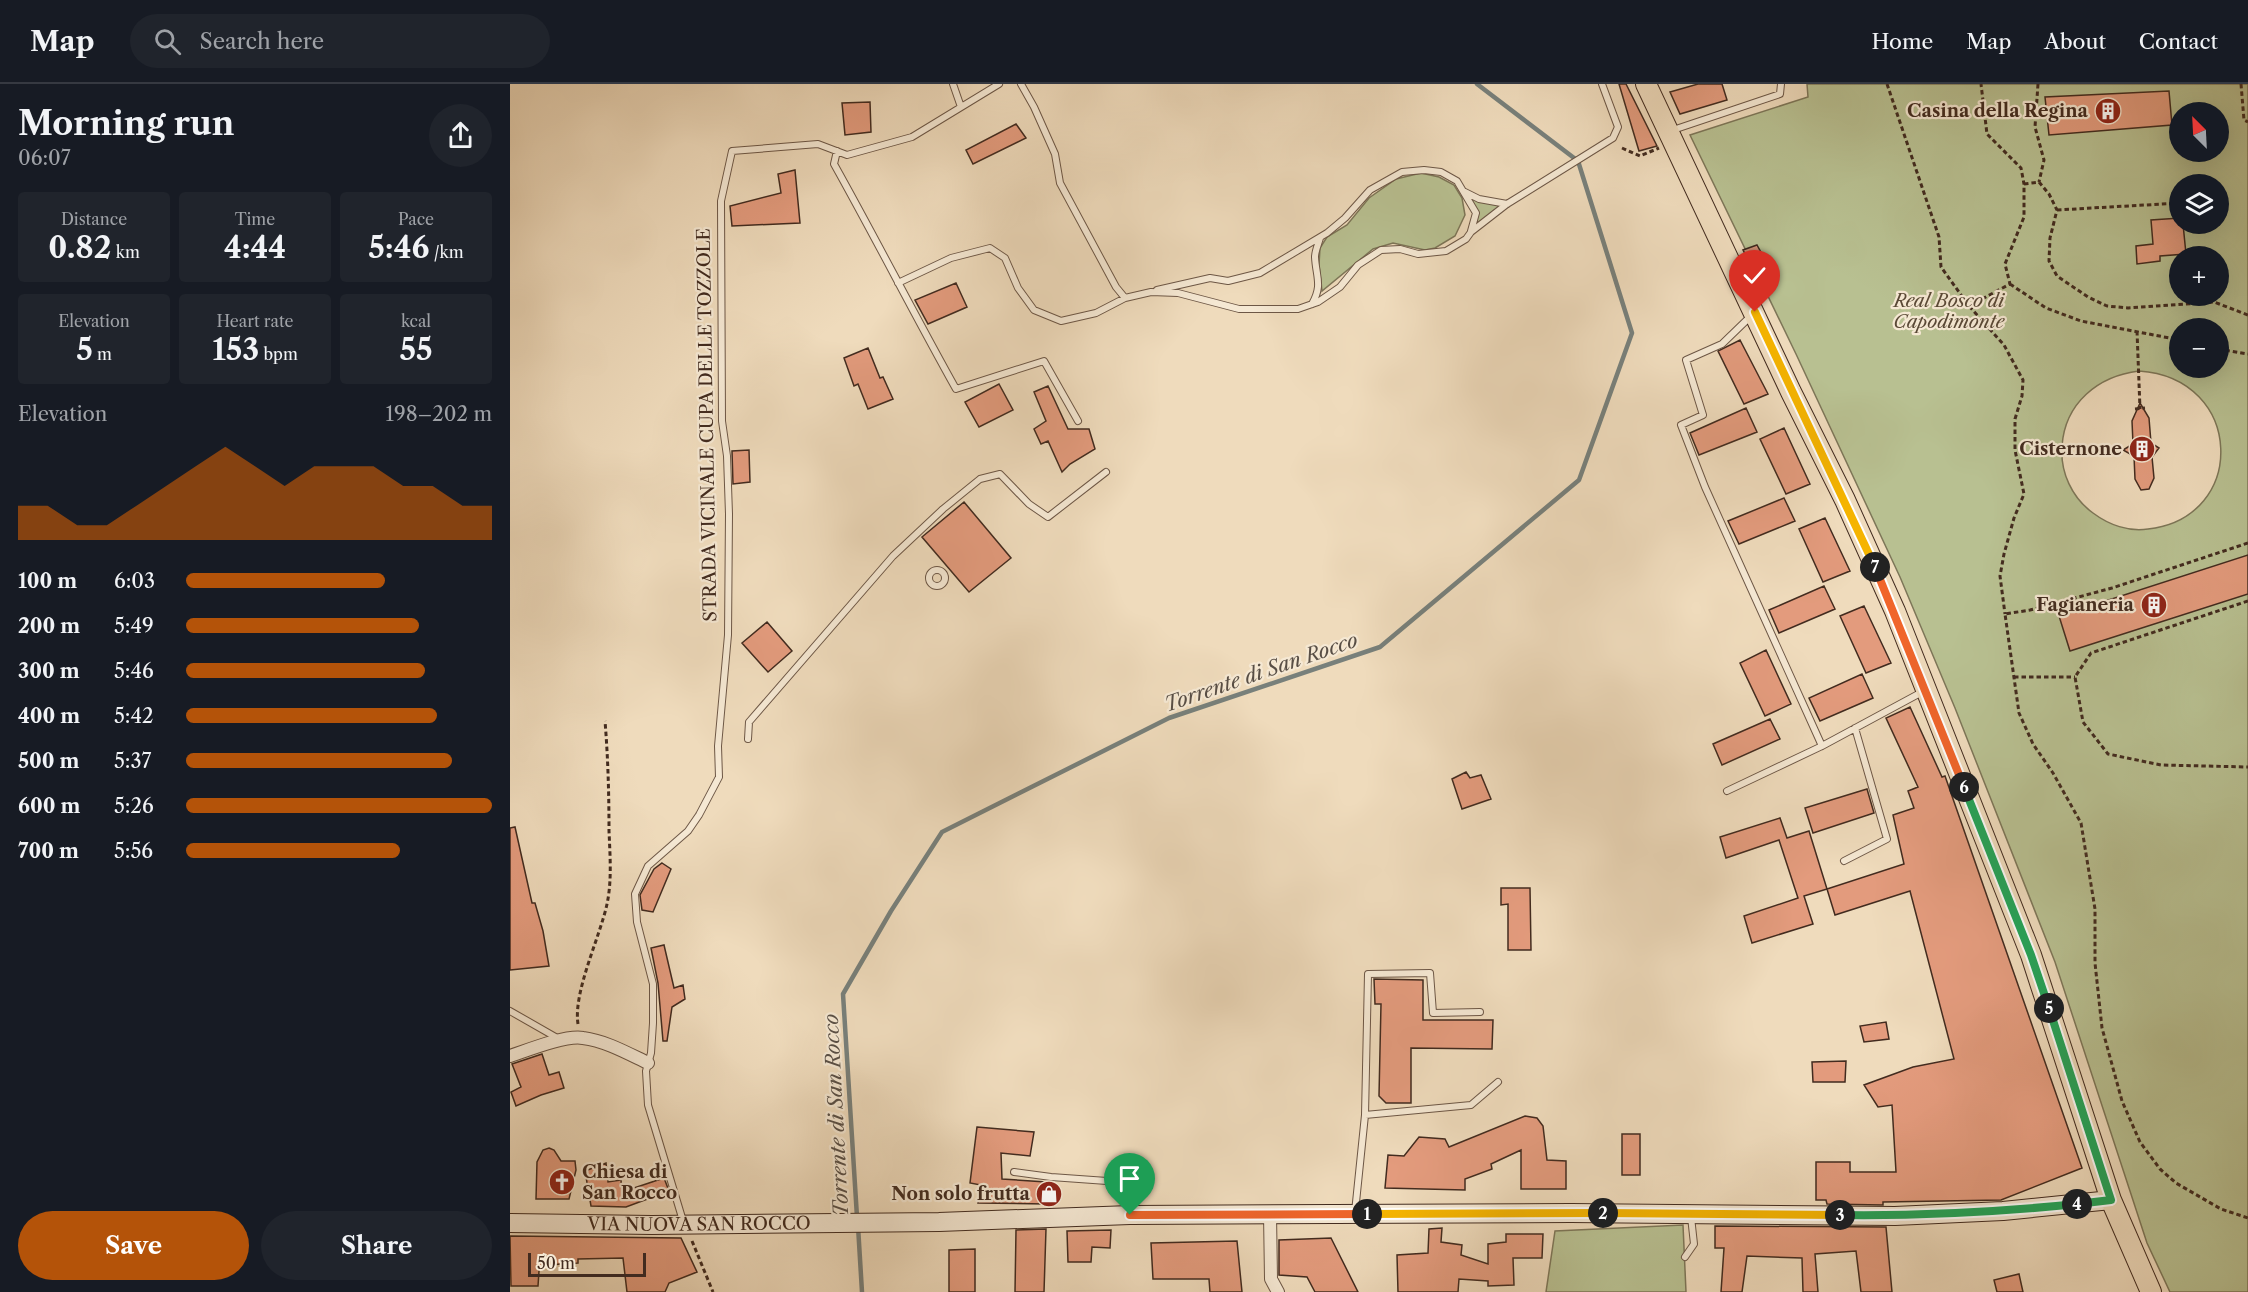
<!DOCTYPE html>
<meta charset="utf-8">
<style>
:root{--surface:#171b24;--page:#20242c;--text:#f1f3f6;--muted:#9ea1a6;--line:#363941;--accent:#b45309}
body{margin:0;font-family:"Libre Caslon Text",serif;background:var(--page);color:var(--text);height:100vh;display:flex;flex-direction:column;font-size:22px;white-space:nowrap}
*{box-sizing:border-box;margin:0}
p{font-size:20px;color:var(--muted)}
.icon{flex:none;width:33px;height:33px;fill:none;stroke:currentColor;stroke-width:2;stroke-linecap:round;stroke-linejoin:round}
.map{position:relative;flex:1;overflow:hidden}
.sheet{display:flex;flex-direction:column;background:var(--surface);width:510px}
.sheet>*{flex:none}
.needle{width:39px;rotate:336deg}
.tools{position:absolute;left:1659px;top:18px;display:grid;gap:12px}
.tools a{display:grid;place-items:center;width:60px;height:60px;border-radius:50%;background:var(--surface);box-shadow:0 6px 24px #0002;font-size:30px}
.scale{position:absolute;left:18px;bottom:15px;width:118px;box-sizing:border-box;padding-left:6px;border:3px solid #422b1f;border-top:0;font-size:16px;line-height:21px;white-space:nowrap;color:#422b1f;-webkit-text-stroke:4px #f5e8d3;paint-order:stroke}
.pin{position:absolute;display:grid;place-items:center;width:51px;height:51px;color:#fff;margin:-62px -26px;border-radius:50% 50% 50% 0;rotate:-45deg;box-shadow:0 0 6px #0007}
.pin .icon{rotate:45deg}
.km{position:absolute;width:30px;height:30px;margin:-15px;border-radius:50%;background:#222;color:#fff;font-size:16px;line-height:30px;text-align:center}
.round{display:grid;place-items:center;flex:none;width:63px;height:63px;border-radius:32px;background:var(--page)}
.overview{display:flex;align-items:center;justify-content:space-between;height:102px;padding:0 18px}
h1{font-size:33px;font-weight:800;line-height:45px}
.stats{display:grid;grid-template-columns:repeat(3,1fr);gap:9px;height:102px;padding:6px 18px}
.stats div{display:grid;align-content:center;border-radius:6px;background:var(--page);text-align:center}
.stats b{font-size:30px;font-weight:800}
.stats small{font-size:16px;font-weight:400}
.stats p{font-size:16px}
.chart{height:168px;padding:12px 18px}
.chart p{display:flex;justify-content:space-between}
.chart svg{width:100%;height:108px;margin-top:6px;fill:var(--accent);opacity:.7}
.primary-button{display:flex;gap:12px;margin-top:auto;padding:12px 18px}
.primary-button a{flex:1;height:69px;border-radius:36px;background:var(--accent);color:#fff;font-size:24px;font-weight:800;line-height:69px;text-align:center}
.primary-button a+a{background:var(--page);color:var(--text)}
ul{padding:0 18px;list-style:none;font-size:20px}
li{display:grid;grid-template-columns:96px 72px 1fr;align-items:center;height:45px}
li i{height:15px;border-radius:8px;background:var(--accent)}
header{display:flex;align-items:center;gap:36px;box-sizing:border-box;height:84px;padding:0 30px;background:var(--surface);border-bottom:2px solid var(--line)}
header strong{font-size:28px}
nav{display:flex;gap:33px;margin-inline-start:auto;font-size:21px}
.search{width:420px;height:54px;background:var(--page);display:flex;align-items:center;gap:15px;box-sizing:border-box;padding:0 21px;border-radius:33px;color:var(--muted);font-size:22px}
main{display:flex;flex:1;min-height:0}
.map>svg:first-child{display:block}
</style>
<header>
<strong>Map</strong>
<div class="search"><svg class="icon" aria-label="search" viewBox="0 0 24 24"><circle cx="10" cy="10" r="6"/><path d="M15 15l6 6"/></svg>Search here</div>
<nav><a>Home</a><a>Map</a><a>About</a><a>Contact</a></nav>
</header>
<main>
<section class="sheet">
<div class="overview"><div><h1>Morning run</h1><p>06:07</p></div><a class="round"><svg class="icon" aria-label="share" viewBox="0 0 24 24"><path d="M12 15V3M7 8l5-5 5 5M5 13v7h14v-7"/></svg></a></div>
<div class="stats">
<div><p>Distance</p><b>0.82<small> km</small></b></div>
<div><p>Time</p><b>4:44</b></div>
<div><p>Pace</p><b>5:46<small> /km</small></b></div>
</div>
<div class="stats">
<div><p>Elevation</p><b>5<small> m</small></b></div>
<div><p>Heart rate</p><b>153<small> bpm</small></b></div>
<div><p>kcal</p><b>55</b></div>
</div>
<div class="chart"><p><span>Elevation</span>198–202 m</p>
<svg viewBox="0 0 160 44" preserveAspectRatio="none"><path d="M0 44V30L10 30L20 38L30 38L40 30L50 22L60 14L70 6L80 14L90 22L100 14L110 14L120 14L130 22L140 22L150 30L160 30V44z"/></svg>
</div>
<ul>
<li><b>100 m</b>6:03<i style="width:65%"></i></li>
<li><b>200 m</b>5:49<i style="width:76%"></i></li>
<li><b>300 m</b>5:46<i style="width:78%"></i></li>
<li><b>400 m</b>5:42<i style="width:82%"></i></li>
<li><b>500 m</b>5:37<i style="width:87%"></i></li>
<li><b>600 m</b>5:26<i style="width:100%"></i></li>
<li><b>700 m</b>5:56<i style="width:70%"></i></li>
</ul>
<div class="primary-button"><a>Save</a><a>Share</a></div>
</section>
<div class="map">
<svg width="1738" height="1208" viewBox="0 0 1738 1208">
<rect width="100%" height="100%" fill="#efdbbc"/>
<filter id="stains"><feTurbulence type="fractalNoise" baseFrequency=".00333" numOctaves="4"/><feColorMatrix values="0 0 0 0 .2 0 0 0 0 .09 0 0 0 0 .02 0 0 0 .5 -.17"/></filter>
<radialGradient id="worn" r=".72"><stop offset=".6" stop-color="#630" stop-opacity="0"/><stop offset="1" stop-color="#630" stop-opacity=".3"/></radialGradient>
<path fill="#b8c091" stroke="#7d7658" stroke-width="1.5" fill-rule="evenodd" d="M1297,0H1738V1208H1660L1637,1159L1545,878L1445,624L1390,493L1286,270L1180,51L1298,13ZM1670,28H1708V68H1670ZM1670,100H1708V140H1670ZM1670,172H1708V212H1670ZM1670,244H1708V284H1670ZM1629,287C1735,294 1738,434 1638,445C1619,448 1599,441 1583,429C1562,414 1550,388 1552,362C1555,319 1588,292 1629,287Z
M911,89L929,93L944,101L952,114L955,131L945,152L925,164L915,166L883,159L863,165L812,207L809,181L810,164L817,153L837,141L859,114L886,95Z
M960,113L992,122L965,141Z
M1173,1141L1176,1208H1036L1045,1147Z"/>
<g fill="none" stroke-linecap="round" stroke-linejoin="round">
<path stroke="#78807b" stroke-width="4.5" d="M347,1133L333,910L381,827L432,748L659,634L870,563L1069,396L1122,249L1068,77L967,0
M348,1142L352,1208"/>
</g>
<path fill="#e39b7d" stroke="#422b1f" stroke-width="1.5" d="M1109,0H1116L1147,62L1129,67Z
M1188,0H1212L1217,16L1170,30L1160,8Z
M1659,7L1662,41L1539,51L1535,13Z
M360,18L361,48L335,51L332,19Z
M506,40L516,54L463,80L456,66Z
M285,86L290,139L222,142L220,122L271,109L268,90Z
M1670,134V140H1673L1676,170L1650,172V177L1627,180L1626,162L1643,160L1641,136Z
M1247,161L1263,190L1250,199L1233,166Z
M446,199L457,223L418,240L405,216Z
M1230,256L1258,310L1234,320L1208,267Z
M358,264L370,294L373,293L383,315L358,325L348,300L344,302L334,274Z
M489,300L503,326L469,343L455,318Z
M538,302L558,345H579L585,365L560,380L552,388L538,357L531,360L524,345L536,337L524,308Z
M1630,319L1639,334L1641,359L1649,364L1642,373L1644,394L1639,405L1631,406L1625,395L1624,372L1613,366L1623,360L1622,337Z
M1236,324L1247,348L1189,371L1180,349Z
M1274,344L1300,400L1276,410L1250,355Z
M239,366L240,398L223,400L222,367Z
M1274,414L1285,437L1229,460L1218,437Z
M454,418L501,474L459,508L412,453Z
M1315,434L1340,487L1313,498L1289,445Z
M1738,471V510L1560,567L1549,532Z
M1314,502L1325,525L1269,549L1259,526Z
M1354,522L1381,579L1356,589L1330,532Z
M257,538L282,567L258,588L232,559Z
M1256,566L1281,620L1255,632L1230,579Z
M1352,590L1363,614L1310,637L1299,614Z
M1400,623L1432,693L1435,692L1572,1084L1491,1116L1373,1118V1121L1317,1120L1316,1116H1306V1078H1340V1088H1386L1382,1021L1368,1023L1354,1001L1403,983L1444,975L1400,807L1325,831L1317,805L1394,780L1383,731L1404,724L1398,707L1408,703L1376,634Z
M1260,635L1270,655L1212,681L1203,660Z
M956,688L960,694L971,691L981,715L952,725L942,695Z
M1357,705L1364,729L1303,749L1295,724Z
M1270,734L1277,754L1299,747L1317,805L1294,812L1303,840L1242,859L1234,832L1288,814L1269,756L1216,774L1210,753Z
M5,743L22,819H25L33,847L39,882L0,886V744Z
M152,779L161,785L143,828L132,826L130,811L144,785Z
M991,804H1020L1021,866H998V820L991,821Z
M154,861L164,904L173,901L175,915L162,923L157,957H153L148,899L141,864Z
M864,895L913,896V936H983L982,965L901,964V1019H876L869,1012L871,920H865Z
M1376,938L1379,955L1354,958L1350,942Z
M32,970L39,991L49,988L54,1004L31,1011L6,1022L1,1008L11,1003L2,980Z
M1336,977L1335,998H1303L1302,978Z
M1015,1032L1027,1034L1033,1042L1037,1076L1056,1077V1105H1011V1066L981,1080L982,1085L955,1095V1106L875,1104L878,1071L894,1072L909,1053L935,1055L939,1063Z
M467,1043L524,1048L520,1072L491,1069L492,1095L536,1098V1120L468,1119L471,1101L460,1099Z
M1112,1050H1130V1091H1112Z
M39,1064L44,1066L51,1077H65L66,1086L59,1115H26L27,1078L33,1066Z
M96,1079L98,1098L111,1096L112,1108L154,1094L159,1107L116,1123L81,1122L75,1087Z
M1205,1142L1376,1143L1382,1208H1351L1346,1167L1305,1170L1308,1208H1293L1292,1174L1237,1172L1232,1208H1211L1214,1164H1205Z
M932,1144L931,1158L952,1161L951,1171L978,1180V1160L996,1158V1150H1033L1032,1174H1003L1004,1201L978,1202V1197L949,1195L948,1208H888L887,1171L918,1169L919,1145Z
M536,1145L534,1208H505L506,1146Z
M601,1146L600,1164L582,1163L581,1178H558L557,1147Z
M0,1152L171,1154L187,1188L159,1199L155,1208H117L113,1174L68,1175V1179L37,1181L29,1187L28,1202H1Z
M821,1154L848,1208H805L797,1193L769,1191V1156Z
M727,1157L732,1208H700L699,1195H643L641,1159Z
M465,1165V1208H439V1166Z
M1509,1190L1513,1208H1487L1484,1196Z"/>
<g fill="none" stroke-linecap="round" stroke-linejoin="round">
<defs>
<path id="lane" d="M443,0L451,23
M511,0L524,23L545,70L550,99L606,203L615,214
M1160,47L1270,10L1271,0
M327,67L324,80C366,155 404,230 446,305L534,277L568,337
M955,108L969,115L997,120
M388,199L441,174L480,164L495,174L508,204L524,226L551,237L586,229L615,214L641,208L668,209L729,225H788L808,218L830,203L848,181L871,166L890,165L908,170L936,167L956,155L961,148L997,120L1103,54L1108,43L1092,0
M647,206L700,194L718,197L750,189L817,149L835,134L860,106L892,88L914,86L931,88L947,97L966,129L961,147
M802,220C813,201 806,193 805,173C805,167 808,161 810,154
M1242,231L1212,260L1176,276L1193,331L1171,341L1195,403L1312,662
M419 494a8 8 0 1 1 16 0a8 8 0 1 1-16 0Z
M238,655L239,638L383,472L433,425L470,395L490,390L519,420L538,433L596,388
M1217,707L1312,662L1414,607
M1334,777L1377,755L1345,644
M0,927L49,955
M855,1031L858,890L920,889L923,929L970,928
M504,1088L541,1093L597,1097L613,1108L619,1129
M845,1128L855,1031L961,1021L988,998
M173,1137L138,1021L136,987L141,969L143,939V900L127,838L125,810L138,782L178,747L189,731L209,693L208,662L218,551L219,430L217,372L212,337L211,117L222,67L308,60L337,71L402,53L489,0
M1175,1173L1184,1160L1181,1133"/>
<path id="street" d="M0,972C18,966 55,951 73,954C96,957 117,969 138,979
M760,1130L761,1195L768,1208"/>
<g id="secondary">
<path id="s1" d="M0,1139L142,1141L429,1138L620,1131L1061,1129L1385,1132L1493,1127L1601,1116"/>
</g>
<path id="primary" d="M1136,0L1281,308L1335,416L1385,527L1521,871L1601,1116L1641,1208"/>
</defs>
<use href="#lane" stroke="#6d5746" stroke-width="8"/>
<use href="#street" stroke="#6d5746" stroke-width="14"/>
<use href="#secondary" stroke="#422b1f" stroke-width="20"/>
<use href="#primary" stroke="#422b1f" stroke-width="22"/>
<path stroke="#422b1f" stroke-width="3" stroke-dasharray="4.5 3" stroke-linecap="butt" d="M1377,0L1429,153L1431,183L1459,222L1494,261L1513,296L1512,312L1505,335V366L1514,410L1504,434L1494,470L1490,492L1495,530
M1528,0L1525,43L1534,76L1529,98
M1731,0L1734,36L1738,38
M1112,64L1130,72L1149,64
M1529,98L1539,110L1547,126L1540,154L1539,177L1547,192L1578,213L1597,222L1618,224L1704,218L1738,231
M1514,100L1529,98
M1547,126L1670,119
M1500,200L1536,224L1571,237L1670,256
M1459,222L1500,200L1495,180L1514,133V100L1511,84L1477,50L1471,0
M1627,247L1630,325
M1708,265L1738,270
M1625,325L1635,324
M1738,459L1602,504L1520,526L1495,530L1509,629L1523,660L1543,689L1571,739L1585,825V879L1592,944L1612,1017L1630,1058L1650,1085L1666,1099L1711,1125L1738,1134
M1738,517L1581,569L1565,593L1573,638L1598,670L1651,681L1738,683
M1504,593H1565
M68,940C63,908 90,853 97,820C102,797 100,771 99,747C99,710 98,674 95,637
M182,1157L203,1208"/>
<use href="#lane" stroke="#f5e8d3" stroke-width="6"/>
<use href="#street" stroke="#f5e8d3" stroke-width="12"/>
<use href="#secondary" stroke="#f5e8d3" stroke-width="18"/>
<use href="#primary" stroke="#efdbbc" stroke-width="20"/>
</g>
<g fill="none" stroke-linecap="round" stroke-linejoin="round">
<defs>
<path id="split-1" d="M620,1131L857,1130"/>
<path id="split-2" d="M857,1130L1093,1129"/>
<path id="split-3" d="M1093,1129L1330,1131"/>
<path id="split-4" d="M1330,1131C1410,1132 1488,1128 1567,1120"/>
<path id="split-5" d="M1539,924L1601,1116L1567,1120"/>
<path id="split-6" d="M1454,703L1521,871L1539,924"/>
<path id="split-7" d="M1365,483L1454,703"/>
<path id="split-8" d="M1245,228L1365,483"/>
</defs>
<use href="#split-1" stroke="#fff" stroke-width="12"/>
<use href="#split-2" stroke="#fff" stroke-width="12"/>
<use href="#split-3" stroke="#fff" stroke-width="12"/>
<use href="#split-4" stroke="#fff" stroke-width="12"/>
<use href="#split-5" stroke="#fff" stroke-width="12"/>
<use href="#split-6" stroke="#fff" stroke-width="12"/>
<use href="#split-7" stroke="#fff" stroke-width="12"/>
<use href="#split-8" stroke="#fff" stroke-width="12"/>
<use href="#split-1" stroke="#f0652b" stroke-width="8"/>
<use href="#split-2" stroke="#f5b400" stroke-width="8"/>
<use href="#split-3" stroke="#f5b400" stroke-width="8"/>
<use href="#split-4" stroke="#22a559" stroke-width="8"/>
<use href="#split-5" stroke="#22a559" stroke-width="8"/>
<use href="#split-6" stroke="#22a559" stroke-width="8"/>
<use href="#split-7" stroke="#f0652b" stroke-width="8"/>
<use href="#split-8" stroke="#f5b400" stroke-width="8"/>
</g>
<defs>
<symbol id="building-disc" viewBox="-11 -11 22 22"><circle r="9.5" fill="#8f2418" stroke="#f5e8d3"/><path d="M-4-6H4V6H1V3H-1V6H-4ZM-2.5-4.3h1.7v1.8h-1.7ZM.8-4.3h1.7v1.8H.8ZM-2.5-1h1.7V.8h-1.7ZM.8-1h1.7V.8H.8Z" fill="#fff"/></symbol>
<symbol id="church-disc" viewBox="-11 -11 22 22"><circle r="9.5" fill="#8f2418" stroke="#f5e8d3"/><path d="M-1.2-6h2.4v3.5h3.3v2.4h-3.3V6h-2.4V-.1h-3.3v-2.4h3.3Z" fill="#fff"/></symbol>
<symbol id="shop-disc" viewBox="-11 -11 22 22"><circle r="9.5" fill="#8f2418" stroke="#f5e8d3"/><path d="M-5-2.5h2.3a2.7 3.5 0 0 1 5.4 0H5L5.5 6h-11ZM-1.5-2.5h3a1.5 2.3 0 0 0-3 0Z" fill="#fff"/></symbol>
</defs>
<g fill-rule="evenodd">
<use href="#building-disc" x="1583" y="12" width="30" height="30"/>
<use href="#building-disc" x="1617" y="350" width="30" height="30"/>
<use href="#building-disc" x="1629" y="506" width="30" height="30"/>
<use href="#church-disc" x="37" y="1083" width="30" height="30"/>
<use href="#shop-disc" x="524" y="1095" width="30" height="30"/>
</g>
<g text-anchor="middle" stroke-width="4.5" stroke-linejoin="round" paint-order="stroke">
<g font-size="18" font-weight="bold" fill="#422b1f" stroke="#f5e8d3" text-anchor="end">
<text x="1578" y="33">Casina della Regina</text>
<text x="1612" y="371">Cisternone</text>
<text x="1624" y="527">Fagianeria</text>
<text x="72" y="1094" text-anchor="start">Chiesa di<tspan x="72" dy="21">San Rocco</tspan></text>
<text x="520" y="1116">Non solo frutta</text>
</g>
<g font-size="18" font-style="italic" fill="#5a4936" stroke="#f5e8d3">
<text x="1439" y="223">Real Bosco di<tspan x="1439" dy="21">Capodimonte</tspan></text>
</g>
<g font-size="18" fill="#422b1f" stroke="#f5e8d3">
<text transform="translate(197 341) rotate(-91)" y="6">STRADA VICINALE CUPA DELLE TOZZOLE</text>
<text dy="6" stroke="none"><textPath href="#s1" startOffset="189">VIA NUOVA SAN ROCCO</textPath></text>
</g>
<g font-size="20" font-style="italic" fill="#584e45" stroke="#f5e8d3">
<text transform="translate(751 588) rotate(-19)" y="7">Torrente di San Rocco</text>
<text transform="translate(326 1031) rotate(-93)" y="7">Torrente di San Rocco</text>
</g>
</g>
<rect width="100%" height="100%" filter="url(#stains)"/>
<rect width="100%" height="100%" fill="url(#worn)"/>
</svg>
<div class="tools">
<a><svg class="needle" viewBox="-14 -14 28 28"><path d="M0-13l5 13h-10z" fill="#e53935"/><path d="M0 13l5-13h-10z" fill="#9ea1a6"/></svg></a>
<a><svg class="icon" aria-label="layers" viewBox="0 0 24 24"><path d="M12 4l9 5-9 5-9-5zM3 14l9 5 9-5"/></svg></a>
<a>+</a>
<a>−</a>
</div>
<div class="scale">50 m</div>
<div class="pin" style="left:620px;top:1131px;background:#1e9e55"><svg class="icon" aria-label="arrive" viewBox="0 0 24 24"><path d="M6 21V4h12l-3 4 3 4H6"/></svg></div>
<div class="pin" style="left:1245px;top:228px;background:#d93025"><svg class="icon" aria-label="check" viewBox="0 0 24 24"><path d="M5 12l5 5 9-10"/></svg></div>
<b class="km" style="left:857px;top:1130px">1</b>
<b class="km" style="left:1093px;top:1129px">2</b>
<b class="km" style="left:1330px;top:1131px">3</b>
<b class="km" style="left:1567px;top:1120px">4</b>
<b class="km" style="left:1539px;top:924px">5</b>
<b class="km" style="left:1454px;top:703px">6</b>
<b class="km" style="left:1365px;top:483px">7</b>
</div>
</main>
